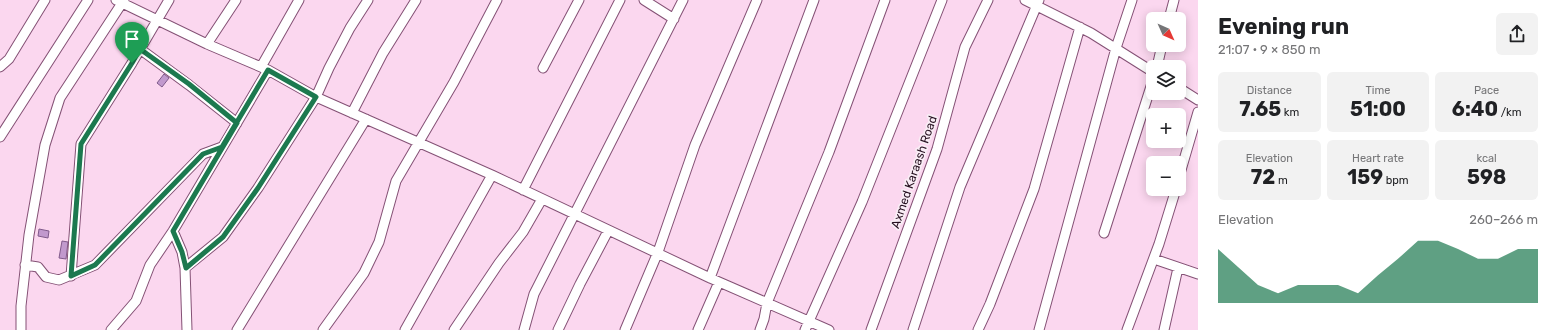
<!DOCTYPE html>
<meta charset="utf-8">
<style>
:root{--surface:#fff;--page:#f2f2f2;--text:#202124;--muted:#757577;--accent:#1c794f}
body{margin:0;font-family:Rubik,sans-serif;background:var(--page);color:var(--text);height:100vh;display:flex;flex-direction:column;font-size:15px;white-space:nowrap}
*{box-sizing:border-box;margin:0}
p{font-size:13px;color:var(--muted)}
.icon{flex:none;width:22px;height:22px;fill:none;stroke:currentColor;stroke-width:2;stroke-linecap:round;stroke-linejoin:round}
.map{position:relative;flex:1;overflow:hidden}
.panel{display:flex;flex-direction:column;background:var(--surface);width:360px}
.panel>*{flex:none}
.needle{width:26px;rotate:135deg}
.buttons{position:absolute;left:1146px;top:12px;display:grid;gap:8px}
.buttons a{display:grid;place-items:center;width:40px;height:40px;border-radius:6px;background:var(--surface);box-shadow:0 2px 10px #0003;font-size:20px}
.pin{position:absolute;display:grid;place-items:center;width:34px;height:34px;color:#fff;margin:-41px -17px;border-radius:50% 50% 50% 0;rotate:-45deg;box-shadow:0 0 4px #0007}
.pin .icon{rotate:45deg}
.round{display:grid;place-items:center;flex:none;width:42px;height:42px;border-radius:6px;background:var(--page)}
.head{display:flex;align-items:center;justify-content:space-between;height:68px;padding:0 20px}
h1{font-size:22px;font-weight:700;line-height:30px}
.stats{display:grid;grid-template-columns:repeat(3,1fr);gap:6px;height:68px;padding:4px 20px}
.stats div{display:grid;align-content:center;border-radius:6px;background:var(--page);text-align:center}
.stats b{font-size:20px;font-weight:700}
.stats small{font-size:11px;font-weight:400}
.stats p{font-size:11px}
.chart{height:112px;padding:8px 20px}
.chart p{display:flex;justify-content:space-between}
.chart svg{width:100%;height:72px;margin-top:4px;fill:var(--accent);opacity:.7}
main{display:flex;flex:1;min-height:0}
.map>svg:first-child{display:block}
</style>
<main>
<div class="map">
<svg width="1198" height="330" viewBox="0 0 1198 330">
<rect width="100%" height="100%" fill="#fbd7ef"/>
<path fill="#c199cd" stroke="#805b8b" d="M164,74L169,78L162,87L157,83Z
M39,229L49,231L48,238L38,236Z
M62,241L68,242L66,259L59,258Z"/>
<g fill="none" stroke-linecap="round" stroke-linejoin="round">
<defs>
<path id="minor" d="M116,0L207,44L268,70L316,97L492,175L710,278L829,330
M644,0L674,19
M1025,0L1091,33L1153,72
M1169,19L1174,0
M207,44L236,0
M140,49L189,85L237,123
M0,67L9,59L45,0
M261,67L299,0
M1157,67L1162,45
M543,68L579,0
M1179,88L1198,100
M352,113L383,53L416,0
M0,137L88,0
M1179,177L1198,112
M523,190L620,0
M173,231L182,252L185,268L187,330
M1104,233L1153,80
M1154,259L1198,274
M25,265L38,267L46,277L59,280L95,265L203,154L222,147
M185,268L223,237L258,188L316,97L329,68L350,28L368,0
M71,276L81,144L132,63L169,0
M710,278L814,0
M21,330V306L29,235L45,145L60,98L124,0
M111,330L136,301L150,265L173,231L268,70
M237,330L366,119
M323,330L364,273L379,242L396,181L454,82L497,0
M405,330L492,175
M454,330L499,263L523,232L542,199
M524,330L534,294L683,0
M558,330L580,284L608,231
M625,330L658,252L695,145L757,0
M698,330L719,282
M760,330L764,319L767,303L829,152L885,0
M805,330L862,202L942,0
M871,330L937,149L965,47L988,0
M913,330L960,187L1039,0
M978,330L990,304L1034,189L1080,27
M1039,330L1116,48L1132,0
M1127,330L1159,244L1176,189
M1164,330L1178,268"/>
</defs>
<use href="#minor" stroke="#845175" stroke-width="11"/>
<use href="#minor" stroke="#fff" stroke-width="9"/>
</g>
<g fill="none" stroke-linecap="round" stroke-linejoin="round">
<defs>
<path id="route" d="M132,63L140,49L189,84L237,123L173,231L182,252L186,268L223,237L258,188L316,97L268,70L222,147L203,154L95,265L71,276L81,144L132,63"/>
</defs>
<use href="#route" stroke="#fff" stroke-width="8"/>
<use href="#route" stroke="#1c794f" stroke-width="5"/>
</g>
<g text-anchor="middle" stroke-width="3.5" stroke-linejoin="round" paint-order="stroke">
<g font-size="12" fill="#261120" stroke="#f9edf5">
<text transform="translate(914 172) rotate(-71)" y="4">Axmed Karaash Road</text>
</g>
</g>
</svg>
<div class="buttons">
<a><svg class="needle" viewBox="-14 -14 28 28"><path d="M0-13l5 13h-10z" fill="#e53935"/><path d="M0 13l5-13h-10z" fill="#757577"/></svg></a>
<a><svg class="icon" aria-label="layers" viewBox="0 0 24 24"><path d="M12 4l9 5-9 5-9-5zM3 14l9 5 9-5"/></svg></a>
<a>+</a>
<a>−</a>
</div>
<div class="pin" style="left:132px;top:63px;background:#1e9e55"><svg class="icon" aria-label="arrive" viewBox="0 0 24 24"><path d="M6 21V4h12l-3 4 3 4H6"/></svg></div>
</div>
<section class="panel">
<div class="head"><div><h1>Evening run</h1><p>21:07 · 9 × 850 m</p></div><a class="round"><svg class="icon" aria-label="share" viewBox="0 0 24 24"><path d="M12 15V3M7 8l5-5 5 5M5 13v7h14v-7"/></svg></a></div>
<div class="stats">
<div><p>Distance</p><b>7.65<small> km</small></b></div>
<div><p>Time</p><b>51:00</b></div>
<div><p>Pace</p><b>6:40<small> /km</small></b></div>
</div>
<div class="stats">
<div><p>Elevation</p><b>72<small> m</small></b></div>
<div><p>Heart rate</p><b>159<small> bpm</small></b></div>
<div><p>kcal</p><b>598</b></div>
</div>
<div class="chart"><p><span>Elevation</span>260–266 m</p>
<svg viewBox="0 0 160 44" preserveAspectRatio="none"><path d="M0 44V11L10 22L20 33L30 38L40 33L50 33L60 33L70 38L80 27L90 17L100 6L110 6L120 11L130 17L140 17L150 11L160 11V44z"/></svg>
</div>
</section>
</main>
